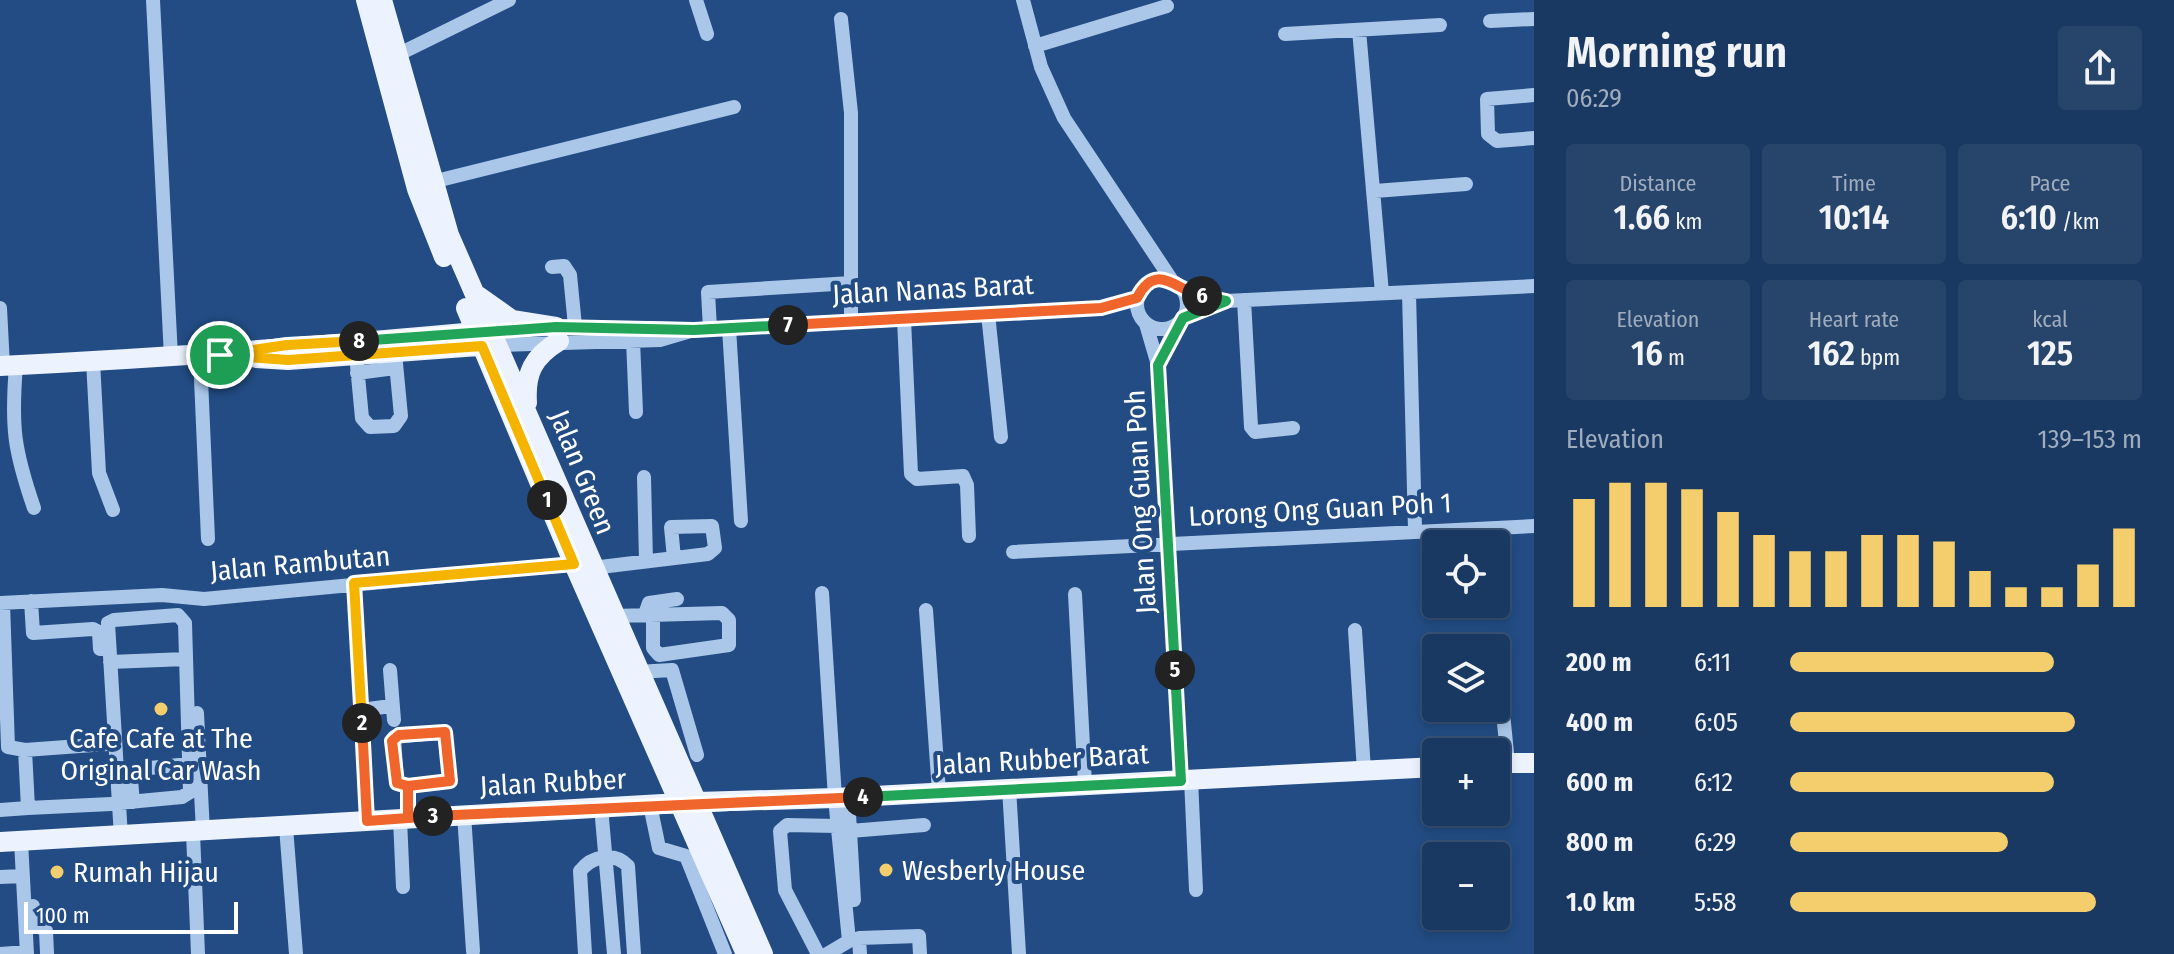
<!DOCTYPE html>
<meta charset="utf-8">
<style>
:root{--surface:#1a3962;--page:#27446b;--text:#f1f3f6;--muted:#9facbe;--line:#385377;--accent:#f4ce6c}
body{margin:0;font-family:"Fira Sans Condensed",sans-serif;background:var(--page);color:var(--text);height:100vh;display:flex;flex-direction:column;font-size:30px;white-space:nowrap}
*{box-sizing:border-box;margin:0}
p{font-size:26px;color:var(--muted)}
.icon{flex:none;width:44px;height:44px;fill:none;stroke:currentColor;stroke-width:2;stroke-linecap:round;stroke-linejoin:round}
.map{position:relative;flex:1;overflow:hidden}
.details{display:flex;flex-direction:column;background:var(--surface);width:640px}
.details>*{flex:none}
.fabs{position:absolute;left:1422px;top:530px;display:grid;gap:16px}
.fabs a{display:grid;place-items:center;width:88px;height:88px;border-radius:8px;background:var(--surface);box-shadow:0 4px 12px #0003,0 0 0 2px var(--line);font-size:40px}
.scale{position:absolute;left:24px;bottom:20px;width:214px;box-sizing:border-box;padding-left:8px;border:4px solid #fff;border-top:0;font-size:22px;line-height:28px;white-space:nowrap;color:#fff;-webkit-text-stroke:6px #224c83;paint-order:stroke}
.pin{position:absolute;display:grid;place-items:center;width:68px;height:68px;color:#fff;margin:-34px;border:4px solid #fff;border-radius:50%;box-shadow:0 2px 8px #0007}
.km{position:absolute;width:40px;height:40px;margin:-20px;border-radius:50%;background:#222;color:#fff;font-size:22px;line-height:40px;text-align:center}
.round{display:grid;place-items:center;flex:none;width:84px;height:84px;border-radius:8px;background:var(--page)}
.headline{display:flex;align-items:center;justify-content:space-between;height:136px;padding:0 32px}
h1{font-size:44px;font-weight:600;line-height:60px}
.figures{display:grid;grid-template-columns:repeat(3,1fr);gap:12px;height:136px;padding:8px 32px}
.figures div{display:grid;align-content:center;border-radius:8px;background:var(--page);text-align:center}
.figures b{font-size:34px;font-weight:600}
.figures small{font-size:22px;font-weight:400}
.figures p{font-size:22px}
.chart{height:224px;padding:16px 32px}
.chart p{display:flex;justify-content:space-between}
.chart svg{width:100%;height:144px;margin-top:8px;stroke:var(--accent);stroke-width:6}
ul{padding:0 32px;list-style:none;font-size:26px}
li{display:grid;grid-template-columns:128px 96px 1fr;align-items:center;height:60px}
li i{height:20px;border-radius:10px;background:var(--accent)}
main{display:flex;flex:1;min-height:0}
.map>svg:first-child{display:block}
</style>
<main>
<div class="map">
<svg width="1534" height="954" viewBox="0 0 1534 954">
<rect width="100%" height="100%" fill="#224c83"/>
<g fill="none" stroke-linecap="round" stroke-linejoin="round">
<path stroke="#aac6e8" stroke-width="14" d="M153,0L171,357
M696,0L707,34
M1023,0L1041,67L1064,118L1173,282
M841,19L851,113V321
M1490,21L1534,19
M1359,30L1382,293
M1285,34L1440,25
M1035,46L1167,6
M397,55L509,0
M1534,95L1487,99L1488,134L1497,141L1534,138
M432,182L734,107
M1375,191L1466,184
M552,267L564,266L570,275L575,326
M1137 304a25 25 0 1 1 50 0a25 25 0 1 1-50 0Z
M1185,293L1226,301L1534,286
M1409,293L1415,529
M1244,300L1251,427L1255,432L1293,428
M0,308L3,366
M988,314L1001,437
M1183,318L1225,301
M904,319L911,474L917,479L963,476L967,485L969,536
M1146,324L1158,365L1181,781
M546,327L685,329
M729,328L741,521
M710,329L708,292L851,283
M633,340L636,412
M497,345L660,340L694,330L1101,308L1137,298
M356,355L362,418L370,427L394,426L401,416L395,353
M200,356L208,539
M93,361L99,473L113,510
M1158,364L1177,324
M16,365C11,427 14,450 34,508
M357,373L395,368
M644,477L646,561
M1013,552L1534,526
M592,568L708,554L715,548L712,526L671,527L674,558
M354,583L367,821
M822,593L835,798L849,941L827,954
M1075,594L1085,784
M31,601L33,633L93,629L99,632L100,649
M0,603L162,595L204,599L574,564
M926,610L939,792
M645,614L649,603L677,599
M614,616L722,613L729,620V645L659,655L653,648V615
M1355,630L1364,771
M110,662L186,659
M390,670L394,720
M637,672L672,670L697,755
M1499,673L1508,763
M361,710L391,706
M197,713L203,832
M445,732L450,781L408,786L397,783L394,737Z
M25,750L107,744
M1191,779L1196,890
M408,786V818
M1009,788L1019,954
M848,797L854,900
M133,802L130,770L189,764
M118,803L182,797L190,792L185,623L178,615L114,620L108,623L121,837
M650,805L659,848L686,856L725,954
M601,807L614,954
M28,808L111,804
M0,810L28,808L25,750L8,747L3,603
M464,814L473,951
M400,819L403,887
M286,827L296,954
M850,831L924,825
M193,833L198,954
M21,841L27,954
M0,877L23,876
M33,906V922L46,931L47,953
M0,954L27,952
M585,954L580,871C592,856 614,851 628,866L634,954
M818,954L785,890L780,831L787,825L837,826
M860,954L859,938L919,936L920,954"/>
<path stroke="#edf3fe" stroke-width="20" d="M366,0L417,189L444,257
M382,0L449,235L763,954
M478,296L512,320L556,327
M466,308L574,564L746,954
M256,358L288,360L492,345
M0,366C163,358 325,346 487,331
M527,403C525,373 533,357 559,341
M1496,763H1534
M0,842L698,802L835,798L1436,767"/>
</g>
<g fill="none" stroke-linecap="round" stroke-linejoin="round">
<defs>
<path id="split-1" d="M220,355L288,360L482,346L547,500"/>
<path id="split-2" d="M362,723L354,583L574,564L547,500"/>
<path id="split-3" d="M362,723L367,821L408,818V786L450,781L445,732L399,735L392,741L397,783L408,786V818L433,816"/>
<path id="split-4" d="M433,816L863,797"/>
<path id="split-5" d="M863,797L1181,781L1175,670"/>
<path id="split-6" d="M1175,670L1158,365L1183,318L1226,301L1202,296"/>
<path id="split-7" d="M788,325L1101,308L1137,298C1156,260 1177,291 1202,296"/>
<path id="split-8" d="M359,341L556,327L694,330L788,325"/>
<path id="split-9" d="M220,355L287,345L359,341"/>
</defs>
<use href="#split-1" stroke="#fff" stroke-width="16"/>
<use href="#split-2" stroke="#fff" stroke-width="16"/>
<use href="#split-3" stroke="#fff" stroke-width="16"/>
<use href="#split-4" stroke="#fff" stroke-width="16"/>
<use href="#split-5" stroke="#fff" stroke-width="16"/>
<use href="#split-6" stroke="#fff" stroke-width="16"/>
<use href="#split-7" stroke="#fff" stroke-width="16"/>
<use href="#split-8" stroke="#fff" stroke-width="16"/>
<use href="#split-9" stroke="#fff" stroke-width="16"/>
<use href="#split-1" stroke="#f5b400" stroke-width="10"/>
<use href="#split-2" stroke="#f5b400" stroke-width="10"/>
<use href="#split-3" stroke="#f0652b" stroke-width="10"/>
<use href="#split-4" stroke="#f0652b" stroke-width="10"/>
<use href="#split-5" stroke="#22a559" stroke-width="10"/>
<use href="#split-6" stroke="#22a559" stroke-width="10"/>
<use href="#split-7" stroke="#f0652b" stroke-width="10"/>
<use href="#split-8" stroke="#22a559" stroke-width="10"/>
<use href="#split-9" stroke="#f5b400" stroke-width="10"/>
</g>
<g fill="#f4ce6c" stroke="#224c83" stroke-width="3">
<circle cx="161" cy="709" r="8"/>
<circle cx="886" cy="870" r="8"/>
<circle cx="57" cy="872" r="8"/>
</g>
<g text-anchor="middle" stroke-width="8" stroke-linejoin="round" paint-order="stroke">
<g font-size="28" fill="#fff" stroke="#224c83">
<text transform="translate(933 289) rotate(-3)" y="10">Jalan Nanas Barat</text>
<text transform="translate(583 472) rotate(68)" y="10">Jalan Green</text>
<text transform="translate(1140 502) rotate(-93)" y="10">Jalan Ong Guan Poh</text>
<text transform="translate(1320 509) rotate(-3)" y="10">Lorong Ong Guan Poh 1</text>
<text transform="translate(300 563) rotate(-5)" y="10">Jalan Rambutan</text>
<text transform="translate(1042 759) rotate(-3)" y="10">Jalan Rubber Barat</text>
<text transform="translate(553 782) rotate(-3)" y="10">Jalan Rubber</text>
</g>
<g font-size="28" fill="#fff" stroke="#224c83" text-anchor="start">
<text x="161" y="748" text-anchor="middle">Cafe Cafe at The<tspan x="161" dy="32">Original Car Wash</tspan></text>
<text x="902" y="880">Wesberly House</text>
<text x="73" y="882">Rumah Hijau</text>
</g>
</g>
</svg>
<div class="fabs">
<a><svg class="icon" aria-label="locate" viewBox="0 0 24 24"><circle cx="12" cy="12" r="6"/><path d="M12 2v4M12 18v4M2 12h4M18 12h4"/></svg></a>
<a><svg class="icon" aria-label="layers" viewBox="0 0 24 24"><path d="M12 4l9 5-9 5-9-5zM3 14l9 5 9-5"/></svg></a>
<a>+</a>
<a>−</a>
</div>
<div class="scale">100 m</div>
<div class="pin" style="left:220px;top:355px;background:#1e9e55"><svg class="icon" aria-label="arrive" viewBox="0 0 24 24"><path d="M6 21V4h12l-3 4 3 4H6"/></svg></div>
<b class="km" style="left:547px;top:500px">1</b>
<b class="km" style="left:362px;top:723px">2</b>
<b class="km" style="left:433px;top:816px">3</b>
<b class="km" style="left:863px;top:797px">4</b>
<b class="km" style="left:1175px;top:670px">5</b>
<b class="km" style="left:1202px;top:296px">6</b>
<b class="km" style="left:788px;top:325px">7</b>
<b class="km" style="left:359px;top:341px">8</b>
</div>
<section class="details">
<div class="headline"><div><h1>Morning run</h1><p>06:29</p></div><a class="round"><svg class="icon" aria-label="share" viewBox="0 0 24 24"><path d="M12 15V3M7 8l5-5 5 5M5 13v7h14v-7"/></svg></a></div>
<div class="figures">
<div><p>Distance</p><b>1.66<small> km</small></b></div>
<div><p>Time</p><b>10:14</b></div>
<div><p>Pace</p><b>6:10<small> /km</small></b></div>
</div>
<div class="figures">
<div><p>Elevation</p><b>16<small> m</small></b></div>
<div><p>Heart rate</p><b>162<small> bpm</small></b></div>
<div><p>kcal</p><b>125</b></div>
</div>
<div class="chart"><p><span>Elevation</span>139–153 m</p>
<svg viewBox="0 0 160 44" preserveAspectRatio="none"><path d="M5 44V11M15 44V6M25 44V6M35 44V8M45 44V15M55 44V22M65 44V27M75 44V27M85 44V22M95 44V22M105 44V24M115 44V33M125 44V38M135 44V38M145 44V31M155 44V20"/></svg>
</div>
<ul>
<li><b>200 m</b>6:11<i style="width:75%"></i></li>
<li><b>400 m</b>6:05<i style="width:81%"></i></li>
<li><b>600 m</b>6:12<i style="width:75%"></i></li>
<li><b>800 m</b>6:29<i style="width:62%"></i></li>
<li><b>1.0 km</b>5:58<i style="width:87%"></i></li>
</ul>
</section>
</main>
